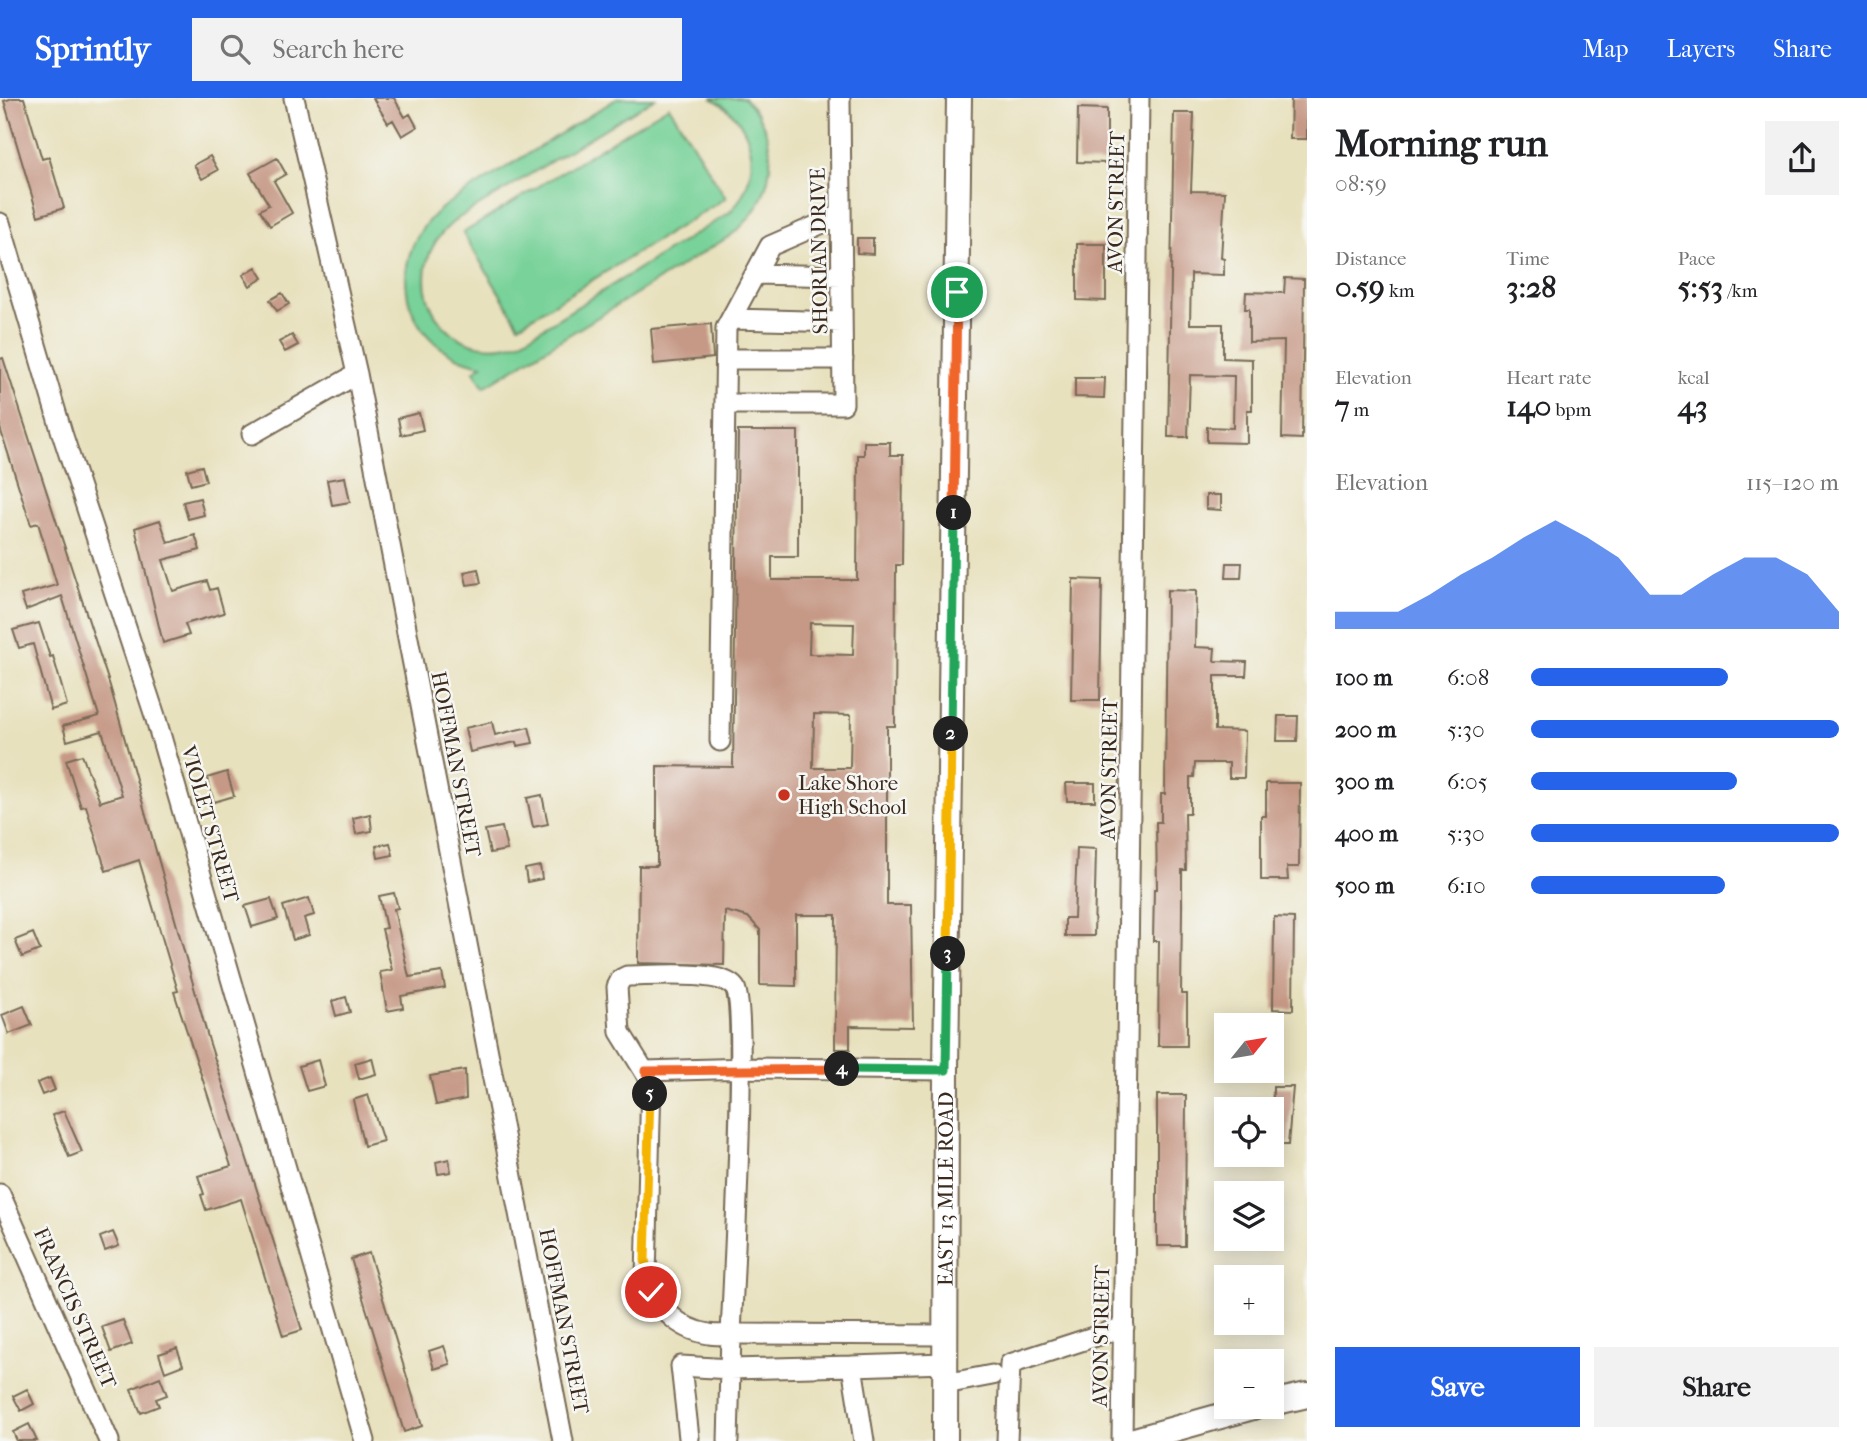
<!DOCTYPE html>
<meta charset="utf-8">
<style>
:root{--surface:#fff;--page:#f2f2f2;--text:#202124;--muted:#757577;--accent:#2563eb}
body{margin:0;font-family:"IM FELL French Canon",serif;background:var(--page);color:var(--text);height:100vh;display:flex;flex-direction:column;font-size:26px;white-space:nowrap}
*{box-sizing:border-box;margin:0}
p{font-size:23px;color:var(--muted)}
.icon{flex:none;width:38px;height:38px;fill:none;stroke:currentColor;stroke-width:2;stroke-linecap:round;stroke-linejoin:round}
.map{position:relative;flex:1;overflow:hidden}
.drawer{display:flex;flex-direction:column;background:var(--surface);width:560px}
.drawer>*{flex:none}
.needle{width:46px;rotate:60deg}
.buttons{position:absolute;left:1214px;top:915px;display:grid;gap:14px}
.buttons a{display:grid;place-items:center;width:70px;height:70px;border-radius:0px;background:var(--surface);box-shadow:0 4px 18px #0003;font-size:35px}
.pin{position:absolute;display:grid;place-items:center;width:60px;height:60px;color:#fff;margin:-30px;border:4px solid #fff;border-radius:50%;box-shadow:0 2px 7px #0007}
.km{position:absolute;width:35px;height:35px;margin:-18px;border-radius:50%;background:#222;color:#fff;font-size:19px;line-height:35px;text-align:center}
.round{display:grid;place-items:center;flex:none;width:74px;height:74px;border-radius:0px;background:var(--page)}
.headline{display:flex;align-items:center;justify-content:space-between;height:119px;padding:0 28px}
h1{font-size:38px;font-weight:800;line-height:52px}
.stats{display:grid;grid-template-columns:repeat(3,1fr);gap:10px;height:119px;padding:7px 28px}
.stats div{display:grid;align-content:center}
.stats b{font-size:30px;font-weight:800}
.stats small{font-size:19px;font-weight:400}
.stats p{font-size:19px}
.chart{height:196px;padding:14px 28px}
.chart p{display:flex;justify-content:space-between}
.chart svg{width:100%;height:126px;margin-top:7px;fill:var(--accent);opacity:.7}
.action{display:flex;gap:14px;margin-top:auto;padding:14px 28px}
.action a{flex:1;height:80px;border-radius:0px;background:var(--accent);color:#fff;font-size:28px;font-weight:800;line-height:80px;text-align:center}
.action a+a{background:var(--page);color:var(--text)}
ul{padding:0 28px;list-style:none;font-size:23px}
li{display:grid;grid-template-columns:112px 84px 1fr;align-items:center;height:52px}
li i{height:18px;border-radius:9px;background:var(--accent)}
header{display:flex;align-items:center;gap:42px;box-sizing:border-box;height:98px;padding:0 35px;background:var(--accent);color:#fff}
header strong{font-size:33px}
nav{display:flex;gap:38px;margin-inline-start:auto;font-size:24px}
.search{width:490px;height:63px;background:var(--page);display:flex;align-items:center;gap:18px;box-sizing:border-box;padding:0 24px;border-radius:0px;color:var(--muted);font-size:26px}
main{display:flex;flex:1;min-height:0}
.map>svg:first-child{display:block}
</style>
<header>
<strong>Sprintly</strong>
<div class="search"><svg class="icon" aria-label="search" viewBox="0 0 24 24"><circle cx="10" cy="10" r="6"/><path d="M15 15l6 6"/></svg>Search here</div>
<nav><a>Map</a><a>Layers</a><a>Share</a></nav>
</header>
<main>
<div class="map">
<svg width="1307" height="1343" viewBox="0 0 1307 1343">
<rect width="100%" height="100%" fill="#f6f6f2"/>
<filter id="ink" filterUnits="userSpaceOnUse"><feTurbulence type="fractalNoise" baseFrequency=".0143" numOctaves="2"/><feDisplacementMap in="SourceGraphic" scale="14" xChannelSelector="R" yChannelSelector="G"/><feConvolveMatrix kernelMatrix="1 2 1 2 8 2 1 2 1" color-interpolation-filters="sRGB"/></filter>
<filter id="wash" filterUnits="userSpaceOnUse"><feTurbulence type="fractalNoise" baseFrequency=".00686" numOctaves="4" result="noise"/><feDisplacementMap in="SourceGraphic" scale="28" xChannelSelector="R" yChannelSelector="G"/><feGaussianBlur stdDeviation="1.57" result="paint"/><feColorMatrix in="noise" values="0 0 0 0 0 0 0 0 0 0 0 0 0 0 0 0 0 1.4 0 .05"/><feComposite in="paint" operator="in"/></filter>
<g filter="url(#wash)">
<rect width="100%" height="100%" fill="#e8e1be"/>
<path fill="#78d299" stroke="#5a7e5c" stroke-width="2" d="M618,0H655L457,121C389,172 439,271 520,244L729,115C764,79 758,24 711,0H744C786,41 775,105 730,138L484,289L474,273L482,267C399,251 379,155 447,106Z
M669,8L726,100L519,227L463,135Z"/>
<g id="blocks">
<path fill="#c69986" fill-rule="evenodd" d="M13,0H24L42,61L49,59L64,110L38,118L4,3Z
M373,0H394L405,19L410,16L417,29L402,38L393,22L388,25Z
M1291,0H1307V41H1290Z
M1078,10L1107,11V65L1077,64Z
M1174,15H1194L1191,93L1225,94L1221,160L1224,161V177L1191,176L1190,226H1223V260L1252,261V312H1247V345L1207,344V329L1233,330L1234,278L1190,277L1188,339H1168Z
M210,58L218,72L202,81L194,67Z
M277,60L286,76L274,83L292,115L270,128L260,112L269,107L250,75Z
M857,140H873V156L857,155Z
M1077,146H1106V203L1077,202Z
M256,169L263,180L250,188L243,177Z
M1285,180L1304,181L1302,341L1282,340L1284,243L1249,244V211H1245L1246,194L1284,195Z
M282,195L289,206L277,213L270,202Z
M711,226L713,260L654,266L651,231Z
M292,237L298,247L285,254L279,244Z
M3,260L110,588L209,943L302,1232L283,1238L241,1101L206,1112L201,1097L204,1096L198,1078L231,1068L174,894L178,893L139,762L106,773L86,708L81,709L66,662L82,657L100,704L122,697L102,633L67,643L63,628L99,618L62,498L26,512L21,497L57,487L38,425L31,427L0,330V261Z
M1075,280H1105L1104,300L1075,299Z
M419,315L423,332L401,337L398,320Z
M738,333H798V459H772V482H857L858,357H864V344H890V357H903L902,467H896L895,628H887V807H911L913,929L850,928V951H835L836,817H796V888L760,887V832L748,819L725,813L724,867L638,865L639,768H657V668L733,669ZM810,525L854,526L853,557L809,556ZM814,616L851,617L850,670H813Z
M202,368L206,383L191,387L187,372Z
M345,379L350,404L332,407L327,382Z
M1206,397H1221V412L1206,411Z
M200,400L204,417L188,421L183,404Z
M160,422L168,445L195,437L200,452L163,462L173,493L207,483L210,492L217,490L224,515L185,526L189,537L163,545L135,430Z
M1227,465H1242L1241,480H1226Z
M478,471L481,485L467,487L464,474Z
M1073,481L1102,482L1100,602H1071Z
M1167,492L1196,493L1195,549L1215,550L1214,563L1247,564L1246,578H1215V632L1245,633L1244,680H1229V665H1195L1194,679H1190V715H1185L1186,772H1182V810L1181,896H1187V948H1158L1159,843H1153L1154,791H1157L1156,724H1161V696H1165Z
M39,525L50,559L53,558L67,607L51,612L33,546L19,550L13,532Z
M1278,618H1298L1297,643H1277Z
M492,624L495,637L529,629L533,645L517,648L516,644L470,654L465,630Z
M227,674L234,698L214,704L207,680Z
M1066,685H1095V703H1067Z
M1266,685H1300L1299,769H1287L1288,782H1261V718H1266Z
M542,697L548,726L533,729L527,700Z
M370,716L372,733L356,736L353,720Z
M502,729L507,752L490,755L485,732Z
M390,745L393,757L378,760L376,748Z
M1077,750L1096,751L1094,838H1065V820H1074Z
M540,768L542,781L527,784L525,771Z
M394,795L398,810L394,811L409,879L442,874L445,890L401,898L403,910L387,913L380,874L392,872L382,831L386,830L379,798Z
M309,800L314,817L304,820L309,837L293,842L283,808Z
M271,801L278,821L252,829L245,808Z
M1274,819L1294,820L1293,912L1273,911Z
M33,835L40,852L22,859L15,842Z
M346,899L350,914L336,918L332,903Z
M24,908L32,927L9,936L2,917Z
M372,960L376,976L359,981L355,965Z
M318,962L325,988L307,993L299,968Z
M465,972L466,1001L436,1007L430,978Z
M50,980L55,992L42,997L37,985Z
M1273,989H1293L1288,1047H1272Z
M368,997L383,1043L364,1048L353,1002Z
M1157,997H1186L1185,1148H1157Z
M64,1013L82,1054L69,1059L52,1017Z
M449,1061L451,1074L438,1076L436,1064Z
M113,1134L119,1148L105,1153L100,1139Z
M369,1155L422,1328L404,1334L351,1161Z
M123,1222L132,1246L111,1254L102,1229Z
M444,1248L450,1266L434,1271L429,1253Z
M177,1250L183,1267L165,1274L159,1256Z
M160,1279L167,1297L156,1301L159,1308L141,1315L131,1291Z
M27,1291L34,1306L21,1313L13,1298Z
M29,1326L37,1343H17L13,1334Z"/>
</g>
</g>
<g filter="url(#ink)">
<use href="#blocks" fill-opacity="0" stroke="#786a56" stroke-width="2"/>
<g fill="none" stroke-linecap="round" stroke-linejoin="round">
<defs>
<path id="minor" d="M294,0L357,276L563,1343
M0,125L62,335L155,618L365,1343
M755,176L842,178
M731,221L842,224
M726,261H843
M725,306H843L840,0
M252,336L357,276
M720,643L726,230L770,148L841,117
M645,973L748,970L946,972
M0,1096L109,1343
M852,1268L945,1265
M945,1286L992,1277
M689,1340L681,1268L730,1271L852,1268L864,1343
M728,1343C729,1307 730,1271 731,1236C733,1192 748,908 735,890C722,871 651,878 627,878L621,881L617,889L620,934L651,984L646,1179C656,1208 677,1231 709,1236C719,1238 732,1236 743,1236L945,1237
M1007,1343L1010,1266L1124,1229
M1122,1343L1139,0"/>
<g id="major">
<path d="M1272,1305L1307,1297"/>
<path id="s1" d="M945,1343L946,972L959,0"/>
<path d="M1131,1343L1253,1309"/>
</g>
</defs>
<use href="#minor" stroke="#786a56" stroke-width="23"/>
<use href="#major" stroke="#786a56" stroke-width="28"/>
<use href="#minor" stroke="#fff" stroke-width="19"/>
<use href="#major" stroke="#fff" stroke-width="24"/>
</g>
</g>
<g fill="none" stroke-linecap="round" stroke-linejoin="round" filter="url(#ink)">
<defs>
<path id="split-1" d="M954,415L957,194"/>
<path id="split-2" d="M951,636L954,415"/>
<path id="split-3" d="M948,856L951,636"/>
<path id="split-4" d="M842,971L946,972L948,856"/>
<path id="split-5" d="M650,996L651,985L645,973L842,971"/>
<path id="split-6" d="M650,996L645,1162L651,1194"/>
</defs>
<use href="#split-1" stroke="#fff" stroke-width="14"/>
<use href="#split-2" stroke="#fff" stroke-width="14"/>
<use href="#split-3" stroke="#fff" stroke-width="14"/>
<use href="#split-4" stroke="#fff" stroke-width="14"/>
<use href="#split-5" stroke="#fff" stroke-width="14"/>
<use href="#split-6" stroke="#fff" stroke-width="14"/>
<use href="#split-1" stroke="#f0652b" stroke-width="9"/>
<use href="#split-2" stroke="#22a559" stroke-width="9"/>
<use href="#split-3" stroke="#f5b400" stroke-width="9"/>
<use href="#split-4" stroke="#22a559" stroke-width="9"/>
<use href="#split-5" stroke="#f0652b" stroke-width="9"/>
<use href="#split-6" stroke="#f5b400" stroke-width="9"/>
</g>
<circle fill="#c8321e" stroke="#f6f6f2" stroke-width="2.5" cx="784" cy="697" r="7"/>
<g text-anchor="middle" stroke-width="5" stroke-linejoin="round" paint-order="stroke">
<g font-size="21" fill="#3b2a1e" stroke="#f6f6f2">
<text transform="translate(1116 104) rotate(-89)" y="7">AVON STREET</text>
<text transform="translate(819 153) rotate(-91)" y="7">SHORIAN DRIVE</text>
<text transform="translate(456 666) rotate(79)" y="7">HOFFMAN STREET</text>
<text transform="translate(1109 671) rotate(-89)" y="7">AVON STREET</text>
<text transform="translate(210 726) rotate(74)" y="7">VIOLET STREET</text>
<text dy="7" stroke="none"><textPath href="#s1" startOffset="252">EAST 13 MILE ROAD</textPath></text>
<text transform="translate(75 1210) rotate(66)" y="7">FRANCIS STREET</text>
<text transform="translate(564 1223) rotate(79)" y="7">HOFFMAN STREET</text>
<text transform="translate(1101 1238) rotate(-89)" y="7">AVON STREET</text>
</g>
<g font-size="21" fill="#3b2a1e" stroke="#f6f6f2" text-anchor="start">
<text x="798" y="692">Lake Shore<tspan x="798" dy="24">High School</tspan></text>
</g>
</g>
</svg>
<div class="buttons">
<a><svg class="needle" viewBox="-14 -14 28 28"><path d="M0-13l5 13h-10z" fill="#e53935"/><path d="M0 13l5-13h-10z" fill="#757577"/></svg></a>
<a><svg class="icon" aria-label="locate" viewBox="0 0 24 24"><circle cx="12" cy="12" r="6"/><path d="M12 2v4M12 18v4M2 12h4M18 12h4"/></svg></a>
<a><svg class="icon" aria-label="layers" viewBox="0 0 24 24"><path d="M12 4l9 5-9 5-9-5zM3 14l9 5 9-5"/></svg></a>
<a>+</a>
<a>−</a>
</div>
<div class="pin" style="left:957px;top:194px;background:#1e9e55"><svg class="icon" aria-label="arrive" viewBox="0 0 24 24"><path d="M6 21V4h12l-3 4 3 4H6"/></svg></div>
<div class="pin" style="left:651px;top:1194px;background:#d93025"><svg class="icon" aria-label="check" viewBox="0 0 24 24"><path d="M5 12l5 5 9-10"/></svg></div>
<b class="km" style="left:954px;top:415px">1</b>
<b class="km" style="left:951px;top:636px">2</b>
<b class="km" style="left:948px;top:856px">3</b>
<b class="km" style="left:842px;top:971px">4</b>
<b class="km" style="left:650px;top:996px">5</b>
</div>
<section class="drawer">
<div class="headline"><div><h1>Morning run</h1><p>08:59</p></div><a class="round"><svg class="icon" aria-label="share" viewBox="0 0 24 24"><path d="M12 15V3M7 8l5-5 5 5M5 13v7h14v-7"/></svg></a></div>
<div class="stats">
<div><p>Distance</p><b>0.59<small> km</small></b></div>
<div><p>Time</p><b>3:28</b></div>
<div><p>Pace</p><b>5:53<small> /km</small></b></div>
</div>
<div class="stats">
<div><p>Elevation</p><b>7<small> m</small></b></div>
<div><p>Heart rate</p><b>140<small> bpm</small></b></div>
<div><p>kcal</p><b>43</b></div>
</div>
<div class="chart"><p><span>Elevation</span>115–120 m</p>
<svg viewBox="0 0 160 44" preserveAspectRatio="none"><path d="M0 44V38L10 38L20 38L30 32L40 25L50 19L60 12L70 6L80 12L90 19L100 32L110 32L120 25L130 19L140 19L150 25L160 38V44z"/></svg>
</div>
<ul>
<li><b>100 m</b>6:08<i style="width:64%"></i></li>
<li><b>200 m</b>5:30<i style="width:100%"></i></li>
<li><b>300 m</b>6:05<i style="width:67%"></i></li>
<li><b>400 m</b>5:30<i style="width:100%"></i></li>
<li><b>500 m</b>6:10<i style="width:63%"></i></li>
</ul>
<div class="action"><a>Save</a><a>Share</a></div>
</section>
</main>
